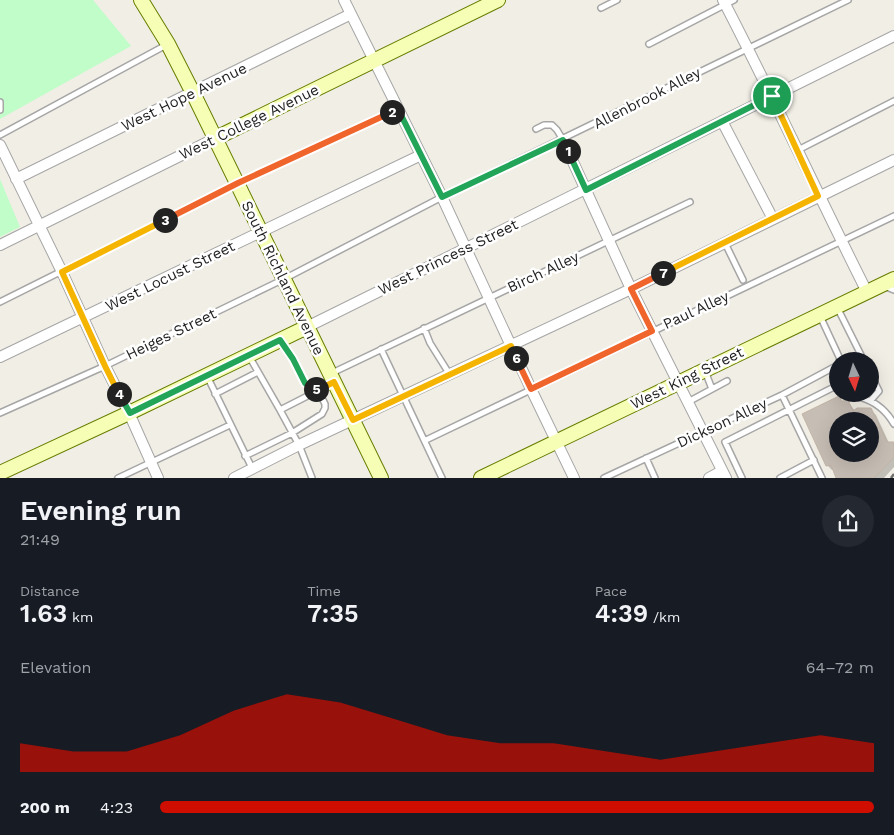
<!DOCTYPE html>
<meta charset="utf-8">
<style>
:root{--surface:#171b24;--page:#242831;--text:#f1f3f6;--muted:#9ea1a6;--accent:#cf0e00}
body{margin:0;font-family:"Work Sans",sans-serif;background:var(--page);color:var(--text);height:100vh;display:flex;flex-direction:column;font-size:19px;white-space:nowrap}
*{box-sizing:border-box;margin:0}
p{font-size:16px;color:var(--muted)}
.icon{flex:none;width:28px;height:28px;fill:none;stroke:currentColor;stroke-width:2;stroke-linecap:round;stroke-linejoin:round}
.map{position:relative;height:478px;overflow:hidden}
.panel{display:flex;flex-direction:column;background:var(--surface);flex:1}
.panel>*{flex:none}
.needle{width:32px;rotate:176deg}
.fabs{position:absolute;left:829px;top:352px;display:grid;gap:10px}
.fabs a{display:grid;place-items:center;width:50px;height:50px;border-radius:50%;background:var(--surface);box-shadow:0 5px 20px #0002;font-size:25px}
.pin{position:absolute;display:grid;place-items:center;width:42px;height:42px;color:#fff;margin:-21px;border:2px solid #fff;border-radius:50%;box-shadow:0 1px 5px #0007}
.km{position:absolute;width:25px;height:25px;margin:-12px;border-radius:50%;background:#222;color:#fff;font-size:14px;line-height:25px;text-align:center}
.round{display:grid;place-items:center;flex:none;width:52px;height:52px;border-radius:26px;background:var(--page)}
.summary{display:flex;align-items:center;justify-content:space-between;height:85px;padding:0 20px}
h1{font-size:28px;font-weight:600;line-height:38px}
.figures{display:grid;grid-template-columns:repeat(3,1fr);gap:8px;height:85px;padding:5px 20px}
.figures div{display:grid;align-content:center}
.figures b{font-size:25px;font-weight:600}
.figures small{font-size:14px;font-weight:400}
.figures p{font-size:14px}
.chart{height:140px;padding:10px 20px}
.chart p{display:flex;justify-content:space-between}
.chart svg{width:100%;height:90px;margin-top:5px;fill:var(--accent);opacity:.7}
ul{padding:0 20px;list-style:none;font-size:16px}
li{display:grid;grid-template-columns:80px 60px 1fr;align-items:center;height:38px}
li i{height:12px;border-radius:6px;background:var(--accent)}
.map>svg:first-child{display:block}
</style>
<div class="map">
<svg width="894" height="478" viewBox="0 0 894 478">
<rect width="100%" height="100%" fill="#f1eee5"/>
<path fill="#c0fdc9" d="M0,0H93L131,46L0,119Z
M0,179L20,227L0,237Z"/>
<path fill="#0003" fill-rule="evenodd" d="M839,397L844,402L847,400L855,411L871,410L876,415L889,443H894V467L884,478H837L834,470H832L827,465ZM838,421H870V454H838Z"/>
<path fill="#c6bdb4" stroke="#c4b5a6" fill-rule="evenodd" d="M839,396L842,402L847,398L853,411L857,408H871L887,442H894V457L874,478H836L831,465L826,466L802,414ZM838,421H870V454H838Z"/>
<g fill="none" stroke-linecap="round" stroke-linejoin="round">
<defs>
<path id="lane" d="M601,8L617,0
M649,44L734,0
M0,102V110
M536,129L544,125H552L557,130L563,140
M0,135L168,44
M798,150L894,101
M725,243L743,280
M884,286L894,290
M0,302L238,183L398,109
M837,307L864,361
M820,316L841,361
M424,328L430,343L450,375
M381,349L442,478
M249,356L280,410
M705,371L712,389
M332,373L690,202
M870,373L879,391L871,400
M207,376L252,468
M215,394L258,372
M857,394L859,397C875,401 886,410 894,424
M782,395L822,478
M688,402L727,381
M0,413L105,366L284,279L442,197L848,0
M426,440L894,216
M245,456L292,433L322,414L325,408V404L318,390L305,383L293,359L281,342
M646,458L655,478
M118,478L230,425
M312,478L299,445L280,410L333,383
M604,478L782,395L838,365
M742,478L725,442L838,385
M780,478L814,460"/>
<path id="street" d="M344,0L442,197L531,389L574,478
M723,0C773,96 818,195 867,292
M722,121L773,219
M563,140L631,289L726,478
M0,145L62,272L105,366L129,413L158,478
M16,179L351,14
M0,245L216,138
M307,327L894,36
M0,357L421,155
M234,478L299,445L631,289L894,160
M709,478L722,471"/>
<path id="secondary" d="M141,0L168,44L193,93L381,478
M216,138L498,0
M0,473L129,413L307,327
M481,478L894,279"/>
</defs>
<use href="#lane" stroke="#a6a6a6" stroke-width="8"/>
<use href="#street" stroke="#a6a6a6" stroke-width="12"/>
<use href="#secondary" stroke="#677d00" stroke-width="16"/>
<use href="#lane" stroke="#fff" stroke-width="5"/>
<use href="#street" stroke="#fff" stroke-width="10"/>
<use href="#secondary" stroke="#f6feb6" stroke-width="14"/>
<path stroke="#6d6d6d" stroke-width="2.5" stroke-dasharray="10 10" stroke-linecap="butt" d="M891,478L894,474"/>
</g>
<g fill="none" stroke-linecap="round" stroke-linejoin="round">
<defs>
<path id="split-1" d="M568,151L586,190L772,96"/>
<path id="split-2" d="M392,112L398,109L442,197L563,140L568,151"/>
<path id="split-3" d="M165,220L238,183L392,112"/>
<path id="split-4" d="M119,394L105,366L62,272L165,220"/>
<path id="split-5" d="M119,394L130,413L280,340L293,359L305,383L316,389"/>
<path id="split-6" d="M316,389L318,390L334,382L353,420L511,346L516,358"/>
<path id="split-7" d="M516,358L531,389L652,331L631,289L663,273"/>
<path id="split-8" d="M663,273L818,196L772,96"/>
</defs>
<use href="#split-1" stroke="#fff" stroke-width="10"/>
<use href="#split-2" stroke="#fff" stroke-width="10"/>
<use href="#split-3" stroke="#fff" stroke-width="10"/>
<use href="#split-4" stroke="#fff" stroke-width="10"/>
<use href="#split-5" stroke="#fff" stroke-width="10"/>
<use href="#split-6" stroke="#fff" stroke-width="10"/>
<use href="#split-7" stroke="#fff" stroke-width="10"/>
<use href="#split-8" stroke="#fff" stroke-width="10"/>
<use href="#split-1" stroke="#22a559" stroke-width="6"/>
<use href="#split-2" stroke="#22a559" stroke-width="6"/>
<use href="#split-3" stroke="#f0652b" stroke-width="6"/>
<use href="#split-4" stroke="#f5b400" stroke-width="6"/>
<use href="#split-5" stroke="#22a559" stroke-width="6"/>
<use href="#split-6" stroke="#f5b400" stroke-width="6"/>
<use href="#split-7" stroke="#f0652b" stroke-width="6"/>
<use href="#split-8" stroke="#f5b400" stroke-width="6"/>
</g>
<g text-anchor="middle" stroke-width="5" stroke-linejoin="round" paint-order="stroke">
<g font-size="15" fill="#1f1f1f" stroke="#fff">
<text transform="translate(184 97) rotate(-26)" y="5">West Hope Avenue</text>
<text transform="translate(647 98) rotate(-27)" y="5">Allenbrook Alley</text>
<text transform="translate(249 122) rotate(-26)" y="5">West College Avenue</text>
<text transform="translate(448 257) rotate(-26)" y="5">West Princess Street</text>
<text transform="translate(543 272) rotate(-25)" y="5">Birch Alley</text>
<text transform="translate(170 276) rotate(-26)" y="5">West Locust Street</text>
<text transform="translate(283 278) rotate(64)" y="5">South Richland Avenue</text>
<text transform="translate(696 310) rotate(-25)" y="5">Paul Alley</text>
<text transform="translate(171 334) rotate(-26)" y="5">Heiges Street</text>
<text transform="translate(687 378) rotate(-26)" y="5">West King Street</text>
<text transform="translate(722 423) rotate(-25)" y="5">Dickson Alley</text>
</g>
</g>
</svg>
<div class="fabs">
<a><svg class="needle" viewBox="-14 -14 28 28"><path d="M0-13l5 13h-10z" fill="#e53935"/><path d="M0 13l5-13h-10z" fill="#9ea1a6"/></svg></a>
<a><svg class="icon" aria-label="layers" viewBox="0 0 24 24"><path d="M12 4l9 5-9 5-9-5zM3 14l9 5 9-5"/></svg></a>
</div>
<div class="pin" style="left:772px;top:96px;background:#1e9e55"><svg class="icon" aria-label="arrive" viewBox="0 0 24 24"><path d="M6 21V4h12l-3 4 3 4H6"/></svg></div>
<b class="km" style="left:568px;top:151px">1</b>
<b class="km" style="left:392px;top:112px">2</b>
<b class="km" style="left:165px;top:220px">3</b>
<b class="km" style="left:119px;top:394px">4</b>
<b class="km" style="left:316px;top:389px">5</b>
<b class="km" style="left:516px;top:358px">6</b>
<b class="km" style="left:663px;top:273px">7</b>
</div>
<section class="panel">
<div class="summary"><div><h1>Evening run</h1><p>21:49</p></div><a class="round"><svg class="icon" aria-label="share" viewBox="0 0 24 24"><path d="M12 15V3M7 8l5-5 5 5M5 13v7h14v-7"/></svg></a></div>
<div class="figures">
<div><p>Distance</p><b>1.63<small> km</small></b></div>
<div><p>Time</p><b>7:35</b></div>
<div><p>Pace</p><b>4:39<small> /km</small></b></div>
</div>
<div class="chart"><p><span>Elevation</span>64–72 m</p>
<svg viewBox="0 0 160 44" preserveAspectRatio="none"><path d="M0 44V30L10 34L20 34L30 26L40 14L50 6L60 10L70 18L80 26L90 30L100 30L110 34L120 38L130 34L140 30L150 26L160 30V44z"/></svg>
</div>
<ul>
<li><b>200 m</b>4:23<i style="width:100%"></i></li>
</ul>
</section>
